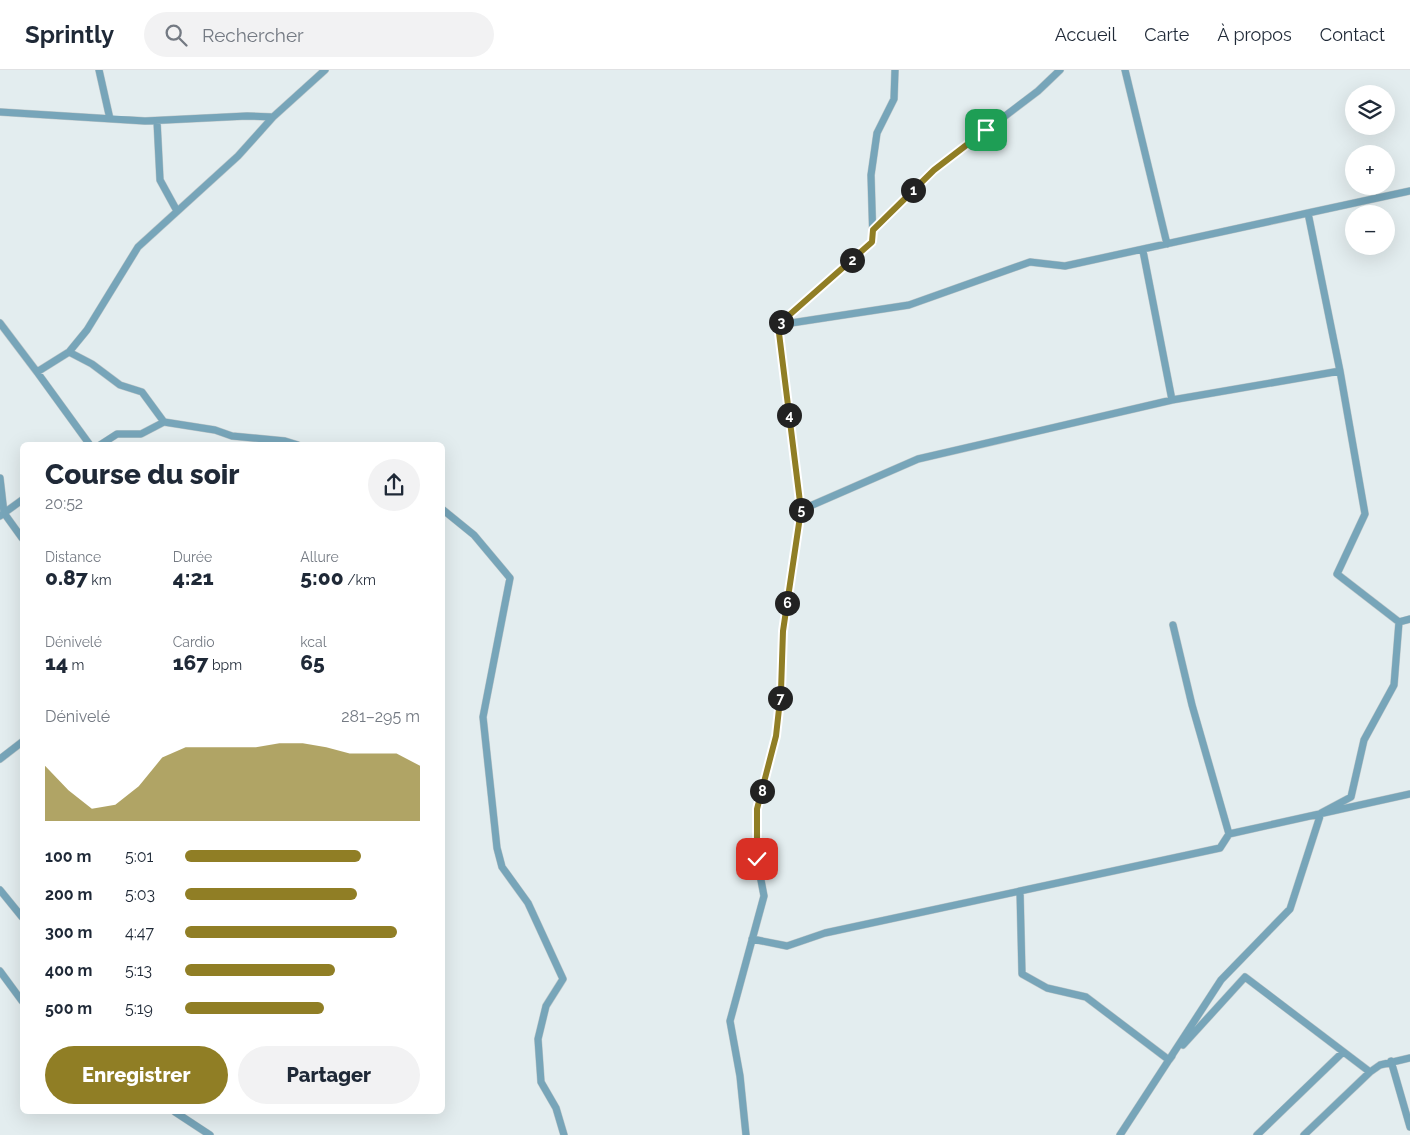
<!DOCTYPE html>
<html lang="fr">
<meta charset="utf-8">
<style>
:root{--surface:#fff;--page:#f2f2f3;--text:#1f2937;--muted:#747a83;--line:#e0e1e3;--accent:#907e25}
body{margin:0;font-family:Raleway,sans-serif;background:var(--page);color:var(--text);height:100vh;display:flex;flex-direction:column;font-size:19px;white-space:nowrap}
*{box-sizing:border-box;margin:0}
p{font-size:16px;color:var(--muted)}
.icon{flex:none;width:28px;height:28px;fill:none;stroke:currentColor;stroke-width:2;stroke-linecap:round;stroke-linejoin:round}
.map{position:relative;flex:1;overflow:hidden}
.drawer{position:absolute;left:20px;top:372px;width:425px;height:672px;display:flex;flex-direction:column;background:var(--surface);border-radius:8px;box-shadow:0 5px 20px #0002}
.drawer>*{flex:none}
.fabs{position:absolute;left:1345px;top:15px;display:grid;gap:10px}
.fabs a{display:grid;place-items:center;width:50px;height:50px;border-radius:50%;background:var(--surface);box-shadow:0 5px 20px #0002;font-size:25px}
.pin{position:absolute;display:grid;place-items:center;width:42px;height:42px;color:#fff;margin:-21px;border-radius:10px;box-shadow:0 2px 8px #0006}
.km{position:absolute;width:25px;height:25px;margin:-12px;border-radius:50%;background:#222;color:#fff;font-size:14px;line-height:25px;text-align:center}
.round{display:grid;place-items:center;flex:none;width:52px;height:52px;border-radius:26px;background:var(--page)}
.headline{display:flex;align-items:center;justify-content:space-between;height:85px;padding:0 25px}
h1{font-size:28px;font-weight:800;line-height:38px}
.metrics{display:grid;grid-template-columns:repeat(3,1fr);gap:8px;height:85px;padding:5px 25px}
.metrics div{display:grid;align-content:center}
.metrics b{font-size:21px;font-weight:800}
.metrics small{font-size:14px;font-weight:400}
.metrics p{font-size:14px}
.chart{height:140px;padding:10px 25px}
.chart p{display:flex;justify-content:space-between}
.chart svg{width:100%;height:90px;margin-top:5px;fill:var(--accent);opacity:.7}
.button{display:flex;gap:10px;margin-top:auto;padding:10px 25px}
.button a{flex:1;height:58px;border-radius:30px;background:var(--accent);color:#fff;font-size:20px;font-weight:800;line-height:58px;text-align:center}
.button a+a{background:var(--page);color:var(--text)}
ul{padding:0 25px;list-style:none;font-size:16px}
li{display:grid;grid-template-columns:80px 60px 1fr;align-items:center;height:38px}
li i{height:12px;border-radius:6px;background:var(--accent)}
header{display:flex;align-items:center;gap:30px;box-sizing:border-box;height:70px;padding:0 25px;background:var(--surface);border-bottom:1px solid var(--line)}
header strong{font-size:24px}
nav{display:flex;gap:28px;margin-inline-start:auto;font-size:18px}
.search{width:350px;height:45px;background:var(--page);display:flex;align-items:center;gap:12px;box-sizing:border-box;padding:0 18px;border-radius:28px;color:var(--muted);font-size:19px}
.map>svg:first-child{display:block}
</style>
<header>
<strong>Sprintly</strong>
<div class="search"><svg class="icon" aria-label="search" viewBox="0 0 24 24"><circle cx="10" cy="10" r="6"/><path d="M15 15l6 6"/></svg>Rechercher</div>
<nav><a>Accueil</a><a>Carte</a><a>À propos</a><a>Contact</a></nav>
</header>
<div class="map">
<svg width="1410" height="1065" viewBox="0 0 1410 1065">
<rect width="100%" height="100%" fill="#e3edef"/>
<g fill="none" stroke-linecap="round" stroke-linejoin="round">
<defs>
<path id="minor" d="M99,0L110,49
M1125,0L1167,174
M0,42L145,51L247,46L273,47L325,0
M157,51L160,110L177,141
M873,160L934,100L1038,21L1060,0
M1143,181L1172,330
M0,253L37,302L69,282L92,294L120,315L142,322L164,352L215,360L232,366L285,371L298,375
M778,255L909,235L1030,192L1065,196L1308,143
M69,282L87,260L138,177L238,86L273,47
M1340,301L1365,444L1337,504L1399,552
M37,302L90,375
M100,375L117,364H141L164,352
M0,408L4,443L22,468
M442,439L474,465L510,508L483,647L497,778L502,797L528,833L563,909L546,936L538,969L541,1012L556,1038L564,1065
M801,440L918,389L1172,330L1340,301L1308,143L1410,121
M0,446L22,430
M1173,555L1192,635L1229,764L1410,724
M0,689L22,672
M0,820L22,847
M1020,821L1022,904L1047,918L1086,927L1169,990L1172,986
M752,869L787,876L825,863L1220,778L1229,764
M0,901L22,931
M1183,975L1245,907L1370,1002
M1391,991L1410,1057
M175,1042L210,1065
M746,1065L740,1006L730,951L764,826L757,789V739L776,666L781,621L783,561L801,440L778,255L873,172L871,105L877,63L894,29L895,0
M1120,1065L1221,910L1290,839L1321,743L1351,727L1364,670L1394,615L1399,552L1410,549
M1257,1065L1342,983
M1304,1065L1370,1002L1380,995L1410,988"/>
</defs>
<use href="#minor" stroke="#bfc8ca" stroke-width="8"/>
<use href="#minor" stroke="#77a5b9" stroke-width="7"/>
</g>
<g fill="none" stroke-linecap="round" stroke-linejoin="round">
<defs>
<path id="route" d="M757,789V739L776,666L781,621L783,561L801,440L778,255L872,172L873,160L934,100L986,60"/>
</defs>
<use href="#route" stroke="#fff" stroke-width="10"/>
<use href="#route" stroke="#907e25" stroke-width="6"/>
</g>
</svg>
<div class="fabs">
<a><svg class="icon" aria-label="layers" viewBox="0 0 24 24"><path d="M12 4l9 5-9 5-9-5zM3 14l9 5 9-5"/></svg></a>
<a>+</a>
<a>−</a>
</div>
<div class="pin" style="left:986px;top:60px;background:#1e9e55"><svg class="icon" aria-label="arrive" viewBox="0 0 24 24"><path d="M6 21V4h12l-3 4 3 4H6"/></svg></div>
<div class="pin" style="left:757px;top:789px;background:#d93025"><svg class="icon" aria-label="check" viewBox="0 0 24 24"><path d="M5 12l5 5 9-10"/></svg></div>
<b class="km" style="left:913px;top:120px">1</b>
<b class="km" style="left:852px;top:190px">2</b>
<b class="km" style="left:781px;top:252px">3</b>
<b class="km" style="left:789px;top:345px">4</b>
<b class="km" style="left:801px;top:440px">5</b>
<b class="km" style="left:787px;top:533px">6</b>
<b class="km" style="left:780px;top:628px">7</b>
<b class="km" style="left:762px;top:721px">8</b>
<section class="drawer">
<div class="headline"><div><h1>Course du soir</h1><p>20:52</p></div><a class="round"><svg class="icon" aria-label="share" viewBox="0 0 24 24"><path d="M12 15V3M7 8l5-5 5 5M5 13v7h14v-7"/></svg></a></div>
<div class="metrics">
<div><p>Distance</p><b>0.87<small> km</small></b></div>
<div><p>Durée</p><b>4:21</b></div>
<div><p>Allure</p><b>5:00<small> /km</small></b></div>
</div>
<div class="metrics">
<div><p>Dénivelé</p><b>14<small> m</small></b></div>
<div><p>Cardio</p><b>167<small> bpm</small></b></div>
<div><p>kcal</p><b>65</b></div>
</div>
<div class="chart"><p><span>Dénivelé</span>281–295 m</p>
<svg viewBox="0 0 160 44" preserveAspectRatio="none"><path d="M0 44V17L10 29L20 38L30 36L40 27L50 13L60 8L70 8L80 8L90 8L100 6L110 6L120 8L130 11L140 11L150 11L160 17V44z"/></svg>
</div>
<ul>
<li><b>100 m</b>5:01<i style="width:75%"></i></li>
<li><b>200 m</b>5:03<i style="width:73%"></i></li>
<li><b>300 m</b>4:47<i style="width:90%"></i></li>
<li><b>400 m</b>5:13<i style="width:64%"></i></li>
<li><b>500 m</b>5:19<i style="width:59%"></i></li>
</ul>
<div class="button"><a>Enregistrer</a><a>Partager</a></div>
</section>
</div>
